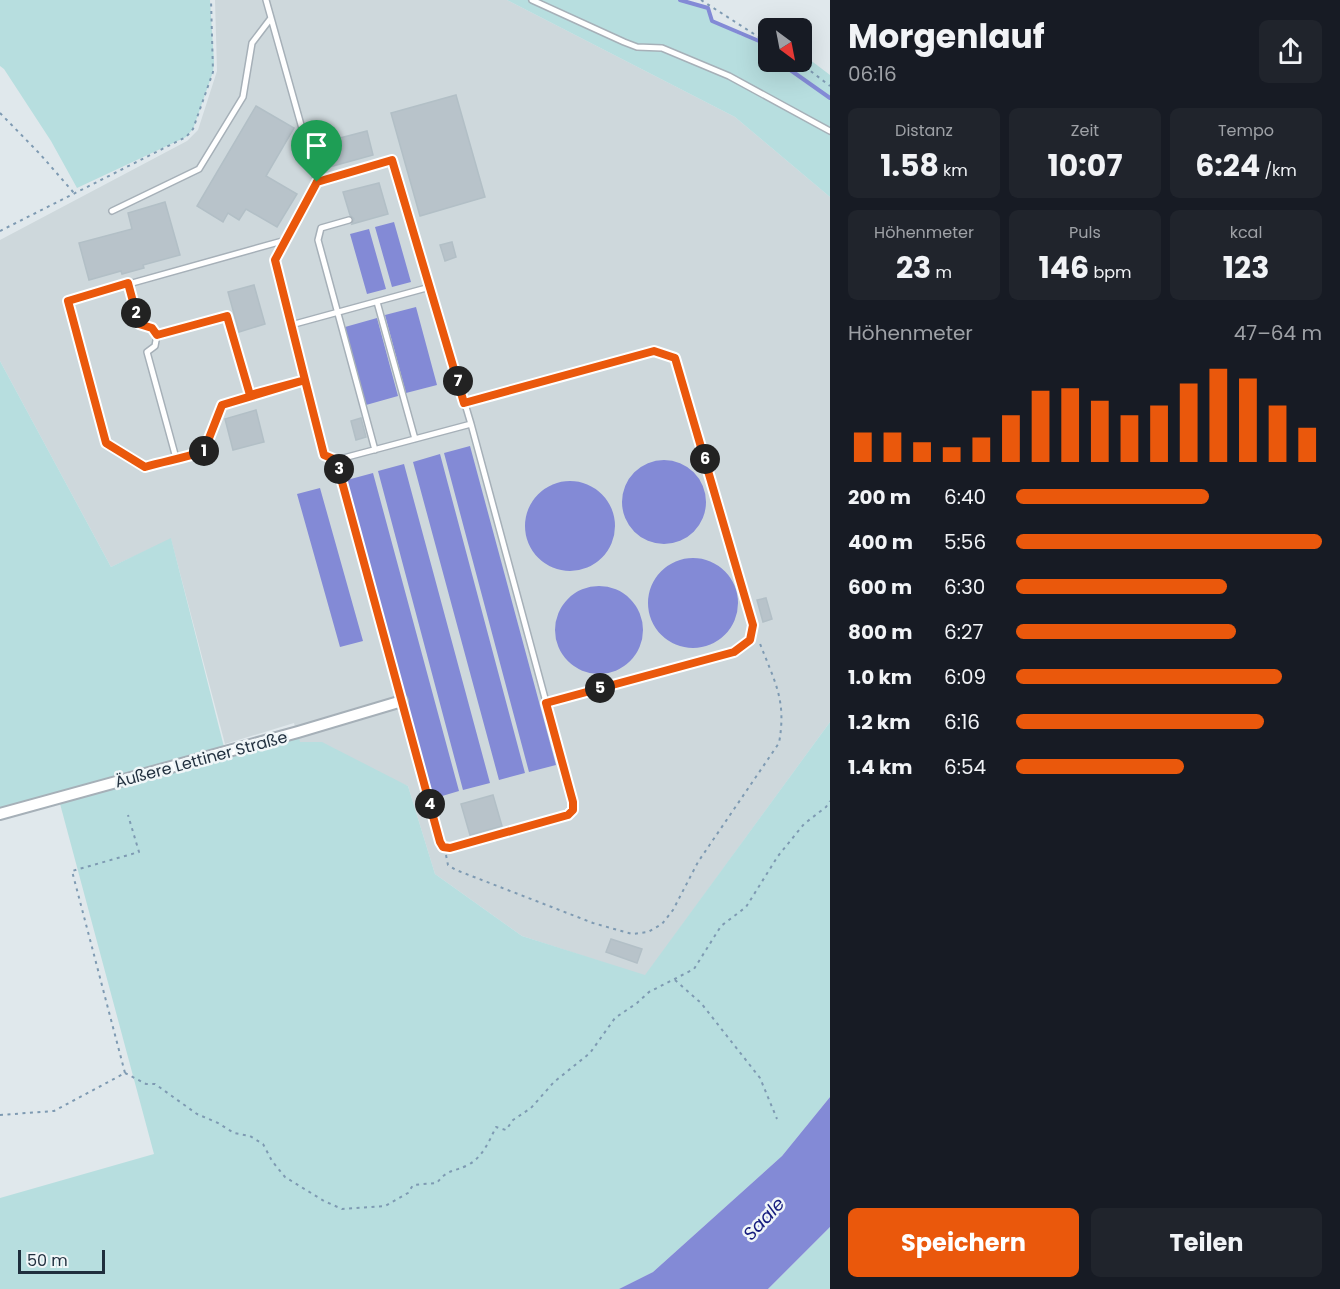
<!DOCTYPE html>
<html lang="de">
<meta charset="utf-8">
<style>
:root{--surface:#171b24;--page:#20242c;--text:#f1f3f6;--muted:#9ea1a6;--accent:#ea580c}
body{margin:0;font-family:Poppins,sans-serif;background:var(--page);color:var(--text);height:100vh;display:flex;flex-direction:column;font-size:22px;white-space:nowrap}
*{box-sizing:border-box;margin:0}
p{font-size:20px;color:var(--muted)}
.icon{flex:none;width:33px;height:33px;fill:none;stroke:currentColor;stroke-width:2;stroke-linecap:round;stroke-linejoin:round}
.map{position:relative;flex:1;overflow:hidden}
.drawer{display:flex;flex-direction:column;background:var(--surface);width:510px}
.drawer>*{flex:none}
.needle{width:39px;rotate:148deg}
.controls{position:absolute;left:758px;top:18px;display:grid;gap:12px}
.controls a{display:grid;place-items:center;width:54px;height:54px;border-radius:9px;background:var(--surface);box-shadow:0 6px 24px #0002;font-size:30px}
.scale{position:absolute;left:18px;bottom:15px;width:87px;box-sizing:border-box;padding-left:6px;border:3px solid #1f2e3d;border-top:0;font-size:16px;line-height:21px;white-space:nowrap;color:#1f2e3d;-webkit-text-stroke:4px #f0f6f8;paint-order:stroke}
.pin{position:absolute;display:grid;place-items:center;width:51px;height:51px;color:#fff;margin:-62px -26px;border-radius:50% 50% 50% 0;rotate:-45deg;box-shadow:0 0 6px #0007}
.pin .icon{rotate:45deg}
.km{position:absolute;width:30px;height:30px;margin:-15px;border-radius:50%;background:#222;color:#fff;font-size:16px;line-height:30px;text-align:center}
.round{display:grid;place-items:center;flex:none;width:63px;height:63px;border-radius:9px;background:var(--page)}
.headline{display:flex;align-items:center;justify-content:space-between;height:102px;padding:0 18px}
h1{font-size:33px;font-weight:700;line-height:45px}
.figures{display:grid;grid-template-columns:repeat(3,1fr);gap:9px;height:102px;padding:6px 18px}
.figures div{display:grid;align-content:center;border-radius:9px;background:var(--page);text-align:center}
.figures b{font-size:30px;font-weight:700}
.figures small{font-size:16px;font-weight:400}
.figures p{font-size:16px}
.chart{height:168px;padding:12px 18px}
.chart p{display:flex;justify-content:space-between}
.chart svg{width:100%;height:108px;margin-top:6px;stroke:var(--accent);stroke-width:6}
.cta{display:flex;gap:12px;margin-top:auto;padding:12px 18px}
.cta a{flex:1;height:69px;border-radius:9px;background:var(--accent);color:#fff;font-size:24px;font-weight:700;line-height:69px;text-align:center}
.cta a+a{background:var(--page);color:var(--text)}
ul{padding:0 18px;list-style:none;font-size:20px}
li{display:grid;grid-template-columns:96px 72px 1fr;align-items:center;height:45px}
li i{height:15px;border-radius:8px;background:var(--accent)}
main{display:flex;flex:1;min-height:0}
.map>svg:first-child{display:block}
</style>
<main>
<div class="map">
<svg width="830" height="1289" viewBox="0 0 830 1289">
<rect width="100%" height="100%" fill="#e0e8ec"/>
<path fill="#ced8dc" d="M215,0H507L735,117L830,197V722L645,976L522,936L435,874L408,786L299,742L294,723L225,744L171,539L111,567L0,361V240L187,141L198,130L217,71Z"/>
<path fill="#b7dedf" d="M0,0H210L214,62L213,72L193,129L186,137L77,188L51,141L4,69L0,66Z
M507,0H680L708,8L712,21L742,36L768,41V62H801V53L830,75V197L735,117Z
M0,361L111,567L171,538L224,747L292,729L298,732L300,742H322L408,786L435,874L522,936L645,975L830,722V1097L782,1156L653,1272L619,1289H0V1198L154,1154L59,800L0,813Z
M830,1227V1289H768Z"/>
<path fill="#838ad6" d="M394,222L411,282L392,287L375,227Z
M369,229L386,289L367,294L350,234Z
M416,307L437,385L406,393L385,315Z
M377,318L398,396L366,405L345,327Z
M470,446L556,765L529,772L444,453Z
M440,454L525,773L499,780L413,462Z
M622 502a42 42 0 1 1 84 0a42 42 0 1 1-84 0Z
M404,464L490,783L463,790L378,471Z
M373,473L459,791L432,799L347,480Z
M525 526a45 45 0 1 1 90 0a45 45 0 1 1-90 0Z
M320,488L363,641L340,647L297,494Z
M648 603a45 45 0 1 1 90 0a45 45 0 1 1-90 0Z
M555 630a44 44 0 1 1 88 0a44 44 0 1 1-88 0Z
M830,1097V1227L768,1289H619L653,1272L782,1156Z"/>
<g fill="none" stroke-linecap="round" stroke-linejoin="round">
<path stroke="#838ad6" stroke-width="4" d="M680,0L708,8L712,21L759,41L768,51
M779,62L830,98"/>
</g>
<path fill="#b8c3ca" stroke="#b2bfc6" stroke-width="1.5" d="M456,95L485,197L420,216L391,113Z
M256,106L294,128L266,176L297,194L277,227L246,209L239,220L228,213L223,222L197,206Z
M367,131L373,155L322,169L317,151L334,147L332,140Z
M379,183L388,214L352,224L354,219L350,215L343,192Z
M165,202L180,255L143,265L144,268L122,274L121,271L89,280L79,243L132,229L128,213Z
M452,242L456,257L445,261L440,245Z
M254,285L265,324L239,332L228,292Z
M256,410L264,442L233,450L225,419Z
M361,418L366,437L356,440L351,421Z
M766,598L772,619L763,622L757,600Z
M493,795L502,826L470,835L461,804Z
M611,939L642,949L637,963L606,952Z"/>
<g fill="none" stroke-linecap="round" stroke-linejoin="round">
<defs>
<path id="lane" d="M266,0L317,182L275,260L324,455L336,460L471,424
M532,0L624,42L637,47L662,48L729,76L830,131
M317,182L392,160L471,424L573,802V810L568,815L451,848L443,847L440,842L336,460
M112,211L199,169L243,97L252,43L271,18
M349,220L321,228L318,240L375,450
M128,283L139,324L152,328L157,335L155,346L147,352L176,458L145,467L106,443L68,301L286,240
M377,302L415,439
M291,325L430,287
M157,335L227,316L250,395L305,379
M464,403L654,351L675,358L753,625L750,641L734,652L546,703
M176,458L186,457L204,451L222,405L250,395"/>
<path id="street" d="M0,814L298,732L402,701"/>
</defs>
<use href="#lane" stroke="#a6b0b8" stroke-width="8"/>
<use href="#street" stroke="#a6b0b8" stroke-width="14"/>
<path stroke="#7e9ab2" stroke-width="2" stroke-dasharray="3 4.5" stroke-linecap="butt" d="M701,0L768,43
M799,62L830,86
M0,113L40,154L74,193
M0,231L186,137L193,129L213,72L211,0
M446,855L448,865L456,870L593,923L632,934L648,932L662,924L673,910L698,862L779,743C787,699 774,681 759,641
M675,980L701,1003L760,1078L777,1119
M125,1073L146,1084H155L197,1114L218,1123L234,1133L250,1136L263,1144L272,1161L285,1177L324,1201L342,1209L385,1206L408,1193L413,1185L437,1183C447,1169 454,1172 468,1165C483,1157 489,1141 496,1127L506,1130L513,1120L531,1108L554,1082L590,1053L615,1018L637,1003L649,992L694,969L721,926L746,907L778,856L804,824L826,807L830,801
M0,1115L54,1111L125,1073L72,871L139,852L128,815"/>
<use href="#lane" stroke="#fff" stroke-width="5"/>
<use href="#street" stroke="#fff" stroke-width="10"/>
</g>
<g fill="none" stroke-linecap="round" stroke-linejoin="round">
<defs>
<path id="route" d="M317,182L275,260L305,380L222,405L204,451C185,458 165,461 145,467L106,443L68,301L128,283L139,324L152,328L157,335L227,316L250,395L305,380L324,455L336,460L440,842L443,847L450,848L568,815L573,810V802L546,703L734,652L750,640L753,625L675,358L654,351L464,403L392,160L317,182"/>
</defs>
<use href="#route" stroke="#fff" stroke-width="12"/>
<use href="#route" stroke="#ea580c" stroke-width="8"/>
</g>
<g text-anchor="middle" stroke-width="5" stroke-linejoin="round" paint-order="stroke">
<g font-size="16" fill="#1f2e3d" stroke="#f0f6f8">
<text transform="translate(201 759) rotate(-15)" y="6">Äußere Lettiner Straße</text>
</g>
<g font-size="18" font-style="italic" fill="#151c7e" stroke="#f0f6f8">
<text transform="translate(764 1219) rotate(-47)" y="6">Saale</text>
</g>
</g>
</svg>
<div class="controls">
<a><svg class="needle" viewBox="-14 -14 28 28"><path d="M0-13l5 13h-10z" fill="#e53935"/><path d="M0 13l5-13h-10z" fill="#9ea1a6"/></svg></a>
</div>
<div class="scale">50 m</div>
<div class="pin" style="left:317px;top:182px;background:#1e9e55"><svg class="icon" aria-label="arrive" viewBox="0 0 24 24"><path d="M6 21V4h12l-3 4 3 4H6"/></svg></div>
<b class="km" style="left:204px;top:451px">1</b>
<b class="km" style="left:136px;top:313px">2</b>
<b class="km" style="left:339px;top:469px">3</b>
<b class="km" style="left:430px;top:804px">4</b>
<b class="km" style="left:600px;top:688px">5</b>
<b class="km" style="left:705px;top:459px">6</b>
<b class="km" style="left:458px;top:381px">7</b>
</div>
<section class="drawer">
<div class="headline"><div><h1>Morgenlauf</h1><p>06:16</p></div><a class="round"><svg class="icon" aria-label="share" viewBox="0 0 24 24"><path d="M12 15V3M7 8l5-5 5 5M5 13v7h14v-7"/></svg></a></div>
<div class="figures">
<div><p>Distanz</p><b>1.58<small> km</small></b></div>
<div><p>Zeit</p><b>10:07</b></div>
<div><p>Tempo</p><b>6:24<small> /km</small></b></div>
</div>
<div class="figures">
<div><p>Höhenmeter</p><b>23<small> m</small></b></div>
<div><p>Puls</p><b>146<small> bpm</small></b></div>
<div><p>kcal</p><b>123</b></div>
</div>
<div class="chart"><p><span>Höhenmeter</span>47–64 m</p>
<svg viewBox="0 0 160 44" preserveAspectRatio="none"><path d="M5 44V32M15 44V32M25 44V36M35 44V38M45 44V34M55 44V25M65 44V15M75 44V14M85 44V19M95 44V25M105 44V21M115 44V12M125 44V6M135 44V10M145 44V21M155 44V30"/></svg>
</div>
<ul>
<li><b>200 m</b>6:40<i style="width:63%"></i></li>
<li><b>400 m</b>5:56<i style="width:100%"></i></li>
<li><b>600 m</b>6:30<i style="width:69%"></i></li>
<li><b>800 m</b>6:27<i style="width:72%"></i></li>
<li><b>1.0 km</b>6:09<i style="width:87%"></i></li>
<li><b>1.2 km</b>6:16<i style="width:81%"></i></li>
<li><b>1.4 km</b>6:54<i style="width:55%"></i></li>
</ul>
<div class="cta"><a>Speichern</a><a>Teilen</a></div>
</section>
</main>
